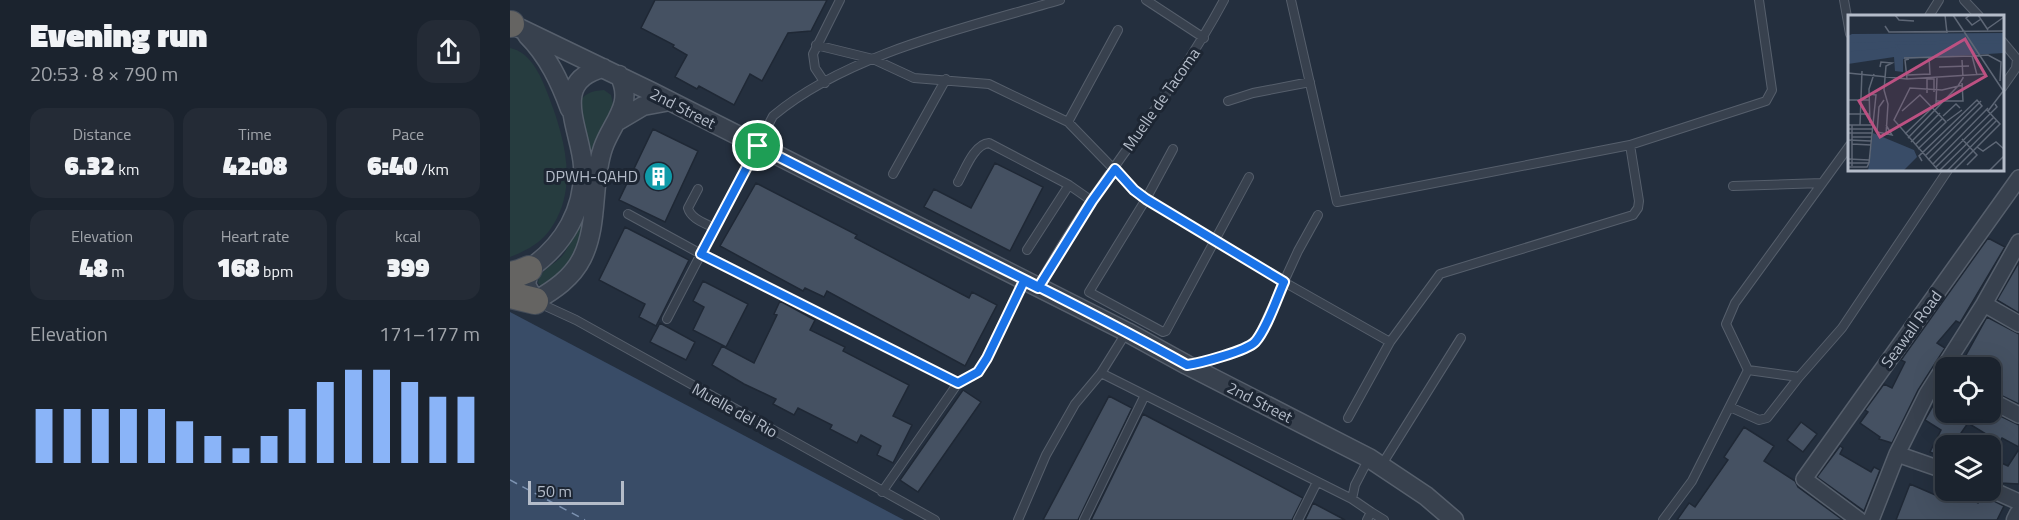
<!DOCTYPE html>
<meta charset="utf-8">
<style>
:root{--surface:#1b232e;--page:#242b36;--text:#f1f3f6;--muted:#a0a4aa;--line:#39404a;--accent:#8ab4f8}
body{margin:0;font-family:"Titillium Web",sans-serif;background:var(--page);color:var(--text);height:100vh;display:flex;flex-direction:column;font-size:22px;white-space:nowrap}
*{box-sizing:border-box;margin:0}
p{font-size:20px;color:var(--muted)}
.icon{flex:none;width:33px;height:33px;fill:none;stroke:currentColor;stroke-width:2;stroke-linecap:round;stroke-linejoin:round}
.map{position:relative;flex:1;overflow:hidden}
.sheet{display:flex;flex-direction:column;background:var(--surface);width:510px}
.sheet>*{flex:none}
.fabs{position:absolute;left:1425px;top:357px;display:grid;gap:12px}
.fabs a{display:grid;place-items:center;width:66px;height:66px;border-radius:12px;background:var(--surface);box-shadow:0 6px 24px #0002,0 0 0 2px var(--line);font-size:30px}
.scale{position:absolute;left:18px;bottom:15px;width:96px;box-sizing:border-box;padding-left:6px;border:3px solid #b4bcc9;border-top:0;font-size:16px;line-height:21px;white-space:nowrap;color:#b4bcc9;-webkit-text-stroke:4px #1d2633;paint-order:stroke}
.pin{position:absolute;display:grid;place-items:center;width:51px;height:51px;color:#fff;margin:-26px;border:3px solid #fff;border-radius:50%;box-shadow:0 2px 6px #0007}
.round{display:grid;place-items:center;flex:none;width:63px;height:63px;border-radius:18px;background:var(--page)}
.head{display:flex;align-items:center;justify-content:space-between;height:102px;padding:0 30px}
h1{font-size:33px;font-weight:800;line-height:45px}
.stats{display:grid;grid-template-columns:repeat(3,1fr);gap:9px;height:102px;padding:6px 30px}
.stats div{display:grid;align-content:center;border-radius:15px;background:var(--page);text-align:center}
.stats b{font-size:26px;font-weight:800}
.stats small{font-size:16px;font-weight:400}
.stats p{font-size:16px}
.chart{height:168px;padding:12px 30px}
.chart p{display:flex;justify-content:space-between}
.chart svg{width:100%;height:108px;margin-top:6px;stroke:var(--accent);stroke-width:6}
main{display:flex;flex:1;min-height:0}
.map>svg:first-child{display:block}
</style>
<main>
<section class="sheet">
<div class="head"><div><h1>Evening run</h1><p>20:53 · 8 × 790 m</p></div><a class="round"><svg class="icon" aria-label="share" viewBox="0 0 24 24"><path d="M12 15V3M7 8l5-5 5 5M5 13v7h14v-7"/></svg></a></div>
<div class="stats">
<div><p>Distance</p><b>6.32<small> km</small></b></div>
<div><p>Time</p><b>42:08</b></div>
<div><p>Pace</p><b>6:40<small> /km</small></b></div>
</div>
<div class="stats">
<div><p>Elevation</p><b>48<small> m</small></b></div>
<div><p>Heart rate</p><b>168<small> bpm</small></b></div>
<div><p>kcal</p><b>399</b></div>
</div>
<div class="chart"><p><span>Elevation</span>171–177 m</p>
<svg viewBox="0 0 160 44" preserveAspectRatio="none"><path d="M5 44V22M15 44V22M25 44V22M35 44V22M45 44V22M55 44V27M65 44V33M75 44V38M85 44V33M95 44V22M105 44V11M115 44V6M125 44V6M135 44V11M145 44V17M155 44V17"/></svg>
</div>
</section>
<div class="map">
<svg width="1509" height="520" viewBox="0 0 1509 520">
<rect width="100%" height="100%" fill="#242f3e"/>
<path fill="#263c3f" d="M0,48C20,52 30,74 37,92C53,133 69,184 43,225C33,242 18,250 0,257Z
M94,90L101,95L104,108L76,202L71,239L60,265L35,286H31L28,283C30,269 45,265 53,255C59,247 62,238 65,229L68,105C74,93 81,91 94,90Z"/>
<path fill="#394c67" d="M0,312L394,520H0Z"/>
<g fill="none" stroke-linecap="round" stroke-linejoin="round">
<path stroke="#7c92b1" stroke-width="1.5" stroke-dasharray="8 6" stroke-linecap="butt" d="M0,480L75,520"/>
</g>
<path fill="#455162" stroke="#1f2835" stroke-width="1.5" d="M145,0H317L301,31L278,33L252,81L240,74L224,105L189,86L187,89L165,77L177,55L163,47L164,45L131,28Z
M143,129L188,151L155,222L109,200Z
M485,163L533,187L500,251L414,207L424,189L461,208Z
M246,183L347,235L345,238L459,298L462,292L487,305L455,366L317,291L314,297L295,288L293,291L210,246Z
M115,227L179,260L146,326L129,317L135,304L89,280Z
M1478,238L1495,247L1450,323L1446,321L1427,343L1435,348L1408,390L1382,443L1369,439L1370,437L1350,423L1358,412L1355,410L1374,384L1382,388L1395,362L1391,360Z
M1509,262V313L1487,300Z
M193,281L238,304L216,347L183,330L194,307L183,301Z
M270,301L305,320L300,330L335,347L333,351L399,385L383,416L402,425L383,463L367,455L371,446L351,435L347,443L320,429L322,425L288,408L284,415L263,404L266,399L234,384L202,365L212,346L244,363L267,315L264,314Z
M1477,317L1509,334V404L1480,390V368H1445L1449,362L1451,364Z
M150,323L185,342L176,360L140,342Z
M1436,383V412L1480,411L1509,425V447L1492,438L1488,445L1480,439L1481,437L1458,423L1442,446H1436V459L1420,452L1431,430L1415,420Z
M453,390L471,402L408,492L390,480Z
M599,396L622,408L568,520H533Z
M633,414L793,498L782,520H581Z
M1291,422L1307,434L1293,452L1277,440Z
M1234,427L1264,446L1254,461L1285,481L1288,487L1333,520H1167L1179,503L1185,507L1218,460L1214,457Z
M1330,446L1333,448L1330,454L1361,472L1364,467L1370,470L1354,511L1307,477Z
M1509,449V484L1490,483L1480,479V469L1485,460L1498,466Z
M1400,484L1430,497L1434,490H1445L1468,503L1472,495L1494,506L1487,520H1386Z
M803,503L835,520H795Z"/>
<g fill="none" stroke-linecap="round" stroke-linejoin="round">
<defs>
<path id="service" d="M636,0L694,38
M781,0L827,202L1120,145
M1334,0L1340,34
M1454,0L1469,16
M1419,16L1429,0
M1492,41L1507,59L1506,68L1492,88
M306,45L363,59L404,78L479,84L558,122L624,190L636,199L774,282L880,342L930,274L1123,215L1128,208L1129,201L1120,145L1256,101L1262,90L1249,0
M315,83L305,68L303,54L330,0
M718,101L743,93L800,82
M558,122L608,30
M663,149L636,199L579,292L653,332L656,331L739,177
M383,174L436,79
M448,182C455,170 464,144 479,143L559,185L582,201
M1223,186L1312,183
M188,189L178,208C181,219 195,223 204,228
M118,214L191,254L448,383
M517,250L559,185
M528,287C582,186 660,101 714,0
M29,303L66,320L425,520
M157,319L263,116C338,53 459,27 550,0
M683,364L697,362L743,345L749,336L788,251L808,215
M1238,370L1289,377L1332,328L1438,170
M591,373L842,499
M1220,407L1249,420L1257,418L1289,377
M838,418L880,342
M871,466L951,338
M372,492L448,383L468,372L477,358L514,281
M861,512L874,520
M508,520L536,455L565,404L591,373L616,333
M574,520L635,395
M788,520L807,482
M857,520L861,512L842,499L845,485L859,458
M1153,520L1182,481L1238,370L1216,324L1225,303L1340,145"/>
<path id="minor" d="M1474,304L1509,324
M1480,400L1509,415
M1387,454L1436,471
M1480,489L1509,502
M1349,520L1294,479L1509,178
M1361,520L1387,454L1417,394L1474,304L1509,242"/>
<path id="tertiary" d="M1,24L142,92L617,332L677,365L859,458L916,496L944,520
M17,35C38,56 50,82 60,109
M93,68C39,81 71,130 73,166C75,209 54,245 19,269L16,285L25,301C44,290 62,278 72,258C89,224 81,183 93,148C102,122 125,104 109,75
M106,122L133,106L160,101
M1506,520L1509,514"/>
<path id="trunk" d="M0,24H1
M0,275L9,273L19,269
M0,295L25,301"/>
</defs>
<use href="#service" stroke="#565f6c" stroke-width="10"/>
<use href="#minor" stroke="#565f6c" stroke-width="18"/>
<use href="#tertiary" stroke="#565f6c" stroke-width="21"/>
<use href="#trunk" stroke="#434c59" stroke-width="28"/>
<use href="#service" stroke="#38414e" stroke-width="8"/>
<use href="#minor" stroke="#38414e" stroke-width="15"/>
<use href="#tertiary" stroke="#38414e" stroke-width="18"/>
<use href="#trunk" stroke="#656462" stroke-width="26"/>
</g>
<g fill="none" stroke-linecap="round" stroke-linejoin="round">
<defs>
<path id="route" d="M248,146L191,254L448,383L468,372L477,358L514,281L528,288L582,201L605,169L624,190L636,199L774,282C767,298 756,330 745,342C736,351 691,363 677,365C537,287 390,220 248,146"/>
</defs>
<use href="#route" stroke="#fff" stroke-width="12"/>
<use href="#route" stroke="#1a73e8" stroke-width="8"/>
</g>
<defs>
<symbol id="building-disc" viewBox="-11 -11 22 22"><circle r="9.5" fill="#0f9aa8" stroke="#1d2633"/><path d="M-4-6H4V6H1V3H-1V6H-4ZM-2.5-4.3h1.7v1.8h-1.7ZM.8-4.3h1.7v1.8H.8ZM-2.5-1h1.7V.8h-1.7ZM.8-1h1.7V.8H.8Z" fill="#fff"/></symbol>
</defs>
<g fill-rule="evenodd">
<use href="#building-disc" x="132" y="160" width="33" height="33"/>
</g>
<g text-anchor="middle" stroke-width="6" stroke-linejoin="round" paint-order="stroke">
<g font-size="16" fill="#b4bcc9" stroke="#1d2633">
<text transform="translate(651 99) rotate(-55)" y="6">Muelle de Tacoma</text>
<text transform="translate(173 108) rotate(27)" y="6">2nd Street</text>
<text transform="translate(1401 329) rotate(-54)" y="6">Seawall Road</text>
<text transform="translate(750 402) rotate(27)" y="6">2nd Street</text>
<text transform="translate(225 410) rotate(29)" y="6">Muelle del Rio</text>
</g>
<g font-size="16" fill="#b4bcc9" stroke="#1d2633" text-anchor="end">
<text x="128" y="182">DPWH-QAHD</text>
</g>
</g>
<g transform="translate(1338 15)">
<rect width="156" height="156" fill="#242f3e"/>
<path d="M156,18V38L55,44V57L47,56L46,42L0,49V21L4,19ZM25,118L66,135L69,142L55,156H20Z" fill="#394c67"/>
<path fill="none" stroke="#394c67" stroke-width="3" d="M127,27H156M0,29L119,27M0,32L47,30L56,43M0,35L47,31"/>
<path fill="none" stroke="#5e6776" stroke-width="1.5" d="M47,0L51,5L66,6M97,0L99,18M105,0L156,77M122,0L118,3L124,10L133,4M130,0L140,15M37,11L41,17L156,16M139,14L156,2M124,41L129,60M124,41L140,40L153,47L152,66M81,42L82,60M56,43L124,41M32,52L33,47L44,48L38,51L36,75L40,89L38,120M91,52L121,51M0,58L59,64L137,59M59,60L82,59M59,64L57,45L61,44M79,78V64H86V77M0,85H22M36,85L31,92L29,117L44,120L38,110M88,86H115L114,68M88,89L89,62M54,96L72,80L98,107L70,134M140,96L156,75M0,99H22M95,101L108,89L112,93M99,106L114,95M22,108L21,74L26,59M0,110H24M12,110L14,56M0,114H24M0,118H24M57,119L84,93M4,122H23M60,123L110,71L115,63L114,45M114,124L129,140L119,150M0,125L23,126M63,127L92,98M4,129L23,130M67,130L94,104M129,132L135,136L148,127L156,134M77,141L133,86M0,144L21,145M74,146L71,141L129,85L134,91L80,145M0,148H21M21,148L28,80L21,79M85,149L140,93M4,151V110M0,152H19L21,148M88,152L149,92L147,89M91,156L46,105L62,73L94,75L115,70M91,156L146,102M99,156L149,105M105,156L152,109L139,95M141,156L156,141"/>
<path fill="#bd5182" fill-opacity="0.15" stroke="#bd5182" stroke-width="3" d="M117,24L138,61L32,122L11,86Z"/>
<rect width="156" height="156" fill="none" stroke="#b4bcc9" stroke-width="3"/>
</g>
</svg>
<div class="fabs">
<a><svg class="icon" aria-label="locate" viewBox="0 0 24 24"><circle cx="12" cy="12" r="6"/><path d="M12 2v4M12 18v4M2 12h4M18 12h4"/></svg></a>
<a><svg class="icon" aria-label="layers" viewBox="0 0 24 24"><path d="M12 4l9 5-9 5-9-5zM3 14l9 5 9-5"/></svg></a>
</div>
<div class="scale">50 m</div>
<div class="pin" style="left:248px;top:146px;background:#1e9e55"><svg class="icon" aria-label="arrive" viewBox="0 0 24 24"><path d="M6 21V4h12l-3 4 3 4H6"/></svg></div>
</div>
</main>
